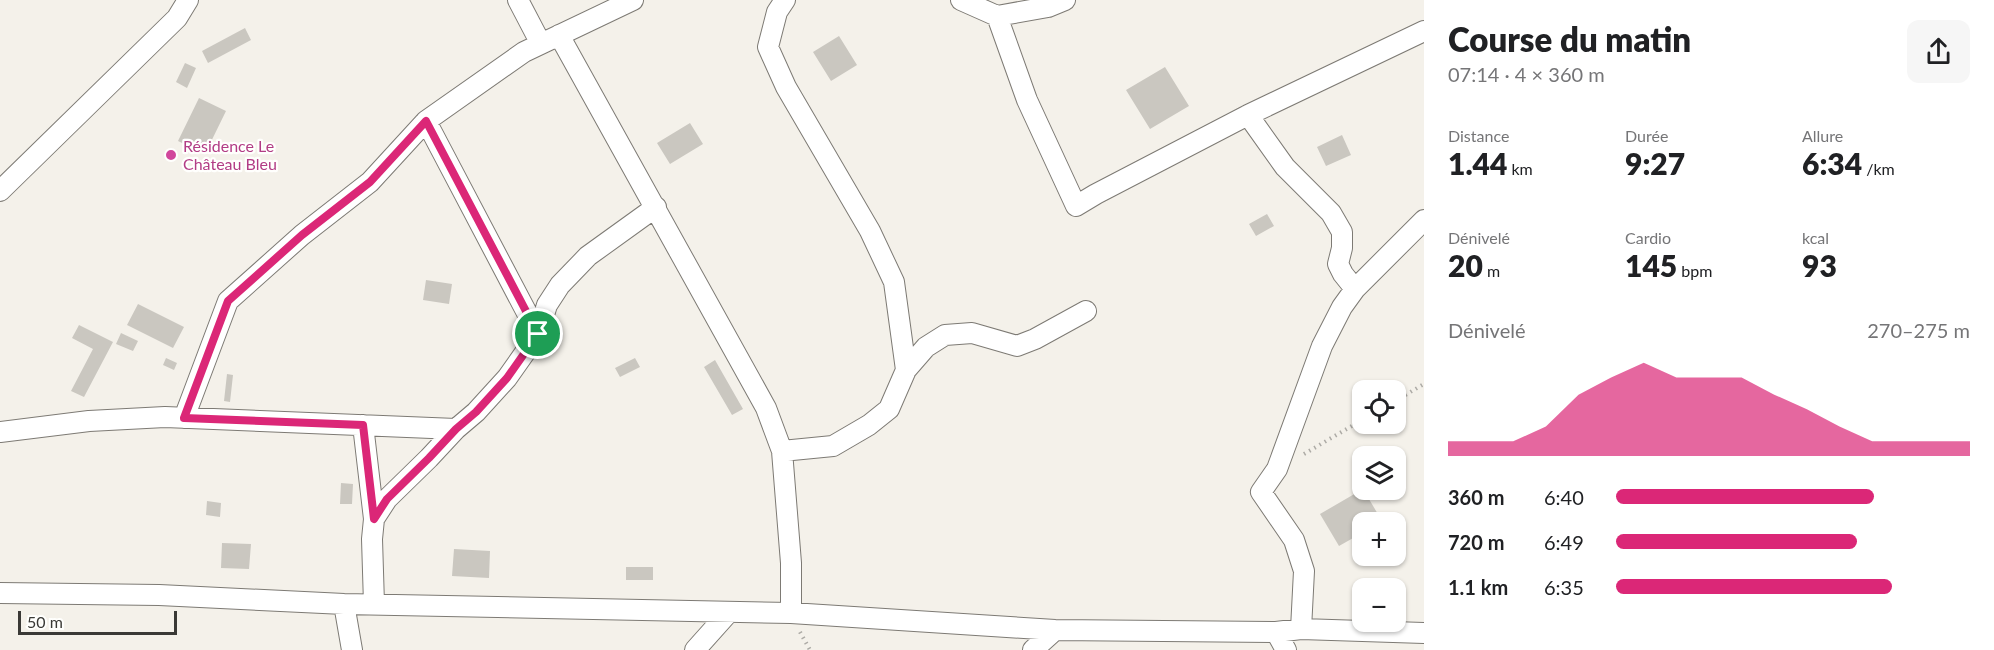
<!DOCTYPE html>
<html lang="fr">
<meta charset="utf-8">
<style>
:root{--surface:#fff;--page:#f6f6f6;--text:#202124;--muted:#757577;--accent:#db2777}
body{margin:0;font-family:Lato,sans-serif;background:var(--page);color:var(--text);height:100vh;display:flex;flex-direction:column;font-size:22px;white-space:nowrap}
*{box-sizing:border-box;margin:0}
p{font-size:20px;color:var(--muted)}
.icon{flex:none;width:33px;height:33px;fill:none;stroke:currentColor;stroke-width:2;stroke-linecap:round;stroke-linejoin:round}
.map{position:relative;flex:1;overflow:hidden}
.details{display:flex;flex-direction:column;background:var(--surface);width:570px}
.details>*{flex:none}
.controls{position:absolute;left:1352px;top:380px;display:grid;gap:12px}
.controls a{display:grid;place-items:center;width:54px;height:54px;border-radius:12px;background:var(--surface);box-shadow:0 2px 4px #0004;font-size:30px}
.scale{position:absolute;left:18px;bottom:15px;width:159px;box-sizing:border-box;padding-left:6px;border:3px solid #3a3936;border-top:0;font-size:16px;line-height:21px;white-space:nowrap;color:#3a3936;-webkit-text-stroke:4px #fffffd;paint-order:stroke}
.pin{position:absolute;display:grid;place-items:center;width:51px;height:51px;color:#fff;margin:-26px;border:3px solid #fff;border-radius:50%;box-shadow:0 2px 6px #0007}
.round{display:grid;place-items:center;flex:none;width:63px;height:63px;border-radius:12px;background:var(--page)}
.summary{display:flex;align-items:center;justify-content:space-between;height:102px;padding:0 24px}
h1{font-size:33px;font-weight:800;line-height:45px}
.metrics{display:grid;grid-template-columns:repeat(3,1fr);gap:9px;height:102px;padding:6px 24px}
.metrics div{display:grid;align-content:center}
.metrics b{font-size:30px;font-weight:800}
.metrics small{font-size:16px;font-weight:400}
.metrics p{font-size:16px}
.chart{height:168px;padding:12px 24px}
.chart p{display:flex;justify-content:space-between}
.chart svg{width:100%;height:108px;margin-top:6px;fill:var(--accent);opacity:.7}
ul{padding:0 24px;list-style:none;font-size:20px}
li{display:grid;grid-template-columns:96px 72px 1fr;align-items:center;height:45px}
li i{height:15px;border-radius:8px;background:var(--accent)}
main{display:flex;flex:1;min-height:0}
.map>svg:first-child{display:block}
</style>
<main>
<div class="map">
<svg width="1424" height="650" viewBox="0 0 1424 650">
<rect width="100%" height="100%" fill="#f4f1ea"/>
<path fill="#cac7c0" d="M245,28L251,40L208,63L202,51Z
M839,36L857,65L831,81L813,52Z
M185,63L196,68L187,88L176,82Z
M1165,67L1189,106L1150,129L1126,90Z
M199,98L226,111L205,154L178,141Z
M690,123L703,144L670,164L657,143Z
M1342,135L1351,155L1326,166L1317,147Z
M1267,214L1274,226L1256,236L1249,224Z
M426,280L452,284L449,304L423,300Z
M138,304L184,327L173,348L127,325Z
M79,325L113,342L84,397L71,391L93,349L72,338Z
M121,333L138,341L133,351L116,344Z
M166,358L177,363L174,370L163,365Z
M635,358L640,367L620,377L615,368Z
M715,360L743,409L732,415L704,367Z
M227,374L233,375L230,402L224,401Z
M341,483L353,484L352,504H340Z
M1363,489L1382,521L1362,522V533L1339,546L1320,514Z
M207,501L221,503L220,517L206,515Z
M222,543L251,544L249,569L221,568Z
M454,549L490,551L489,578L452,576Z
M626,567H653V580H626Z"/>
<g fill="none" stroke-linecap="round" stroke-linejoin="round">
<defs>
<path id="street" d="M518,0L541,44
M785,0L777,12L768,47L786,87L870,231L894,282L906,370
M961,0L997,16L1048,7L1065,0
M997,16L1027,100L1076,206L1096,194L1248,115L1424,31
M559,35L766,408L782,451L791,563V613
M1248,115L1285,167L1331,213L1342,232V248L1338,264L1343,274L1355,289L1342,307L1322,346L1277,469L1261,492L1294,540L1304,571L1301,629
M426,121L538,334
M0,191L177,18L188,0
M1355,289L1424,220
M184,418L228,301L302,235L370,182L426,121L524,52L633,0
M363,425L374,519
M0,432L89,421L165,417L456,429
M782,451L833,446L869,425L889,409L906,370L926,347L945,335L972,333L1017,346L1035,339L1086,311
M0,593L159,595L344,604L791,613L1055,630L1276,632L1301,629L1424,633
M344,604L352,650
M374,604L372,539L374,519L387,499L429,458L456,429L476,412L507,378L538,334L547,305L560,285L588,256L656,207
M1276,632L1286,650
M695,650L729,612
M1033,650L1055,630"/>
</defs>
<use href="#street" stroke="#7d7a74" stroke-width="22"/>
<path stroke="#adaba6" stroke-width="4" stroke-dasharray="1.5 4.5" stroke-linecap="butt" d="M1395,401L1424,384
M1304,454L1362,420
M800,632L810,650"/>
<use href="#street" stroke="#fff" stroke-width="20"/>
</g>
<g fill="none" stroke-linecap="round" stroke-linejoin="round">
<defs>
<path id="route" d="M426,121L538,334L507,378L476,412L456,429L429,458L387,499L374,519L363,425L184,418L228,301L302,235L370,182Z"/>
</defs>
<use href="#route" stroke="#fff" stroke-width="12"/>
<use href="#route" stroke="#db2777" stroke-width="8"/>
</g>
<circle fill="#d1479c" stroke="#fffffd" stroke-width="2" cx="171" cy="155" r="6"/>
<g text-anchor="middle" stroke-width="4.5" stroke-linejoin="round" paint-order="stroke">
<g font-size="16" fill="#b23c85" stroke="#fffffd" text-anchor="start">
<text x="183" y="152">Résidence Le<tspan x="183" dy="18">Château Bleu</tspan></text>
</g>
</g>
</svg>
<div class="controls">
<a><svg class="icon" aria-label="locate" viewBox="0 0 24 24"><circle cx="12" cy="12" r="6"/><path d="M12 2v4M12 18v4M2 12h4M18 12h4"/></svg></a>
<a><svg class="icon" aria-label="layers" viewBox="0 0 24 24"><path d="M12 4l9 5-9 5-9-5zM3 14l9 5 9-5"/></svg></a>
<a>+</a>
<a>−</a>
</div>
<div class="scale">50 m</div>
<div class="pin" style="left:538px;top:334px;background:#1e9e55"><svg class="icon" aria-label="arrive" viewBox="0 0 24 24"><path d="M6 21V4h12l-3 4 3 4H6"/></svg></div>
</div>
<section class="details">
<div class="summary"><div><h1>Course du matin</h1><p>07:14 · 4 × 360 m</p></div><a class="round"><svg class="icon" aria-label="share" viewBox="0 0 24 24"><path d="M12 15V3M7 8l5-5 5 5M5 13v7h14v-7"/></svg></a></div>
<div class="metrics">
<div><p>Distance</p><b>1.44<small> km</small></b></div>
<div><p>Durée</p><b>9:27</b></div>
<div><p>Allure</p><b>6:34<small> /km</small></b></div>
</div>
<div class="metrics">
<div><p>Dénivelé</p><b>20<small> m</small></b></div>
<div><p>Cardio</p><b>145<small> bpm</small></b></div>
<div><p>kcal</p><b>93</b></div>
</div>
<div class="chart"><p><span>Dénivelé</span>270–275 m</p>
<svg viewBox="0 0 160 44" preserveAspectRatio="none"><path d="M0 44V38L10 38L20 38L30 32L40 19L50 12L60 6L70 12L80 12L90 12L100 19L110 25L120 32L130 38L140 38L150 38L160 38V44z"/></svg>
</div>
<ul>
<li><b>360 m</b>6:40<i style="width:73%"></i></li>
<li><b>720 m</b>6:49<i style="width:68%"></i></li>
<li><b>1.1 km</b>6:35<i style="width:78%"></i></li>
</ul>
</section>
</main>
